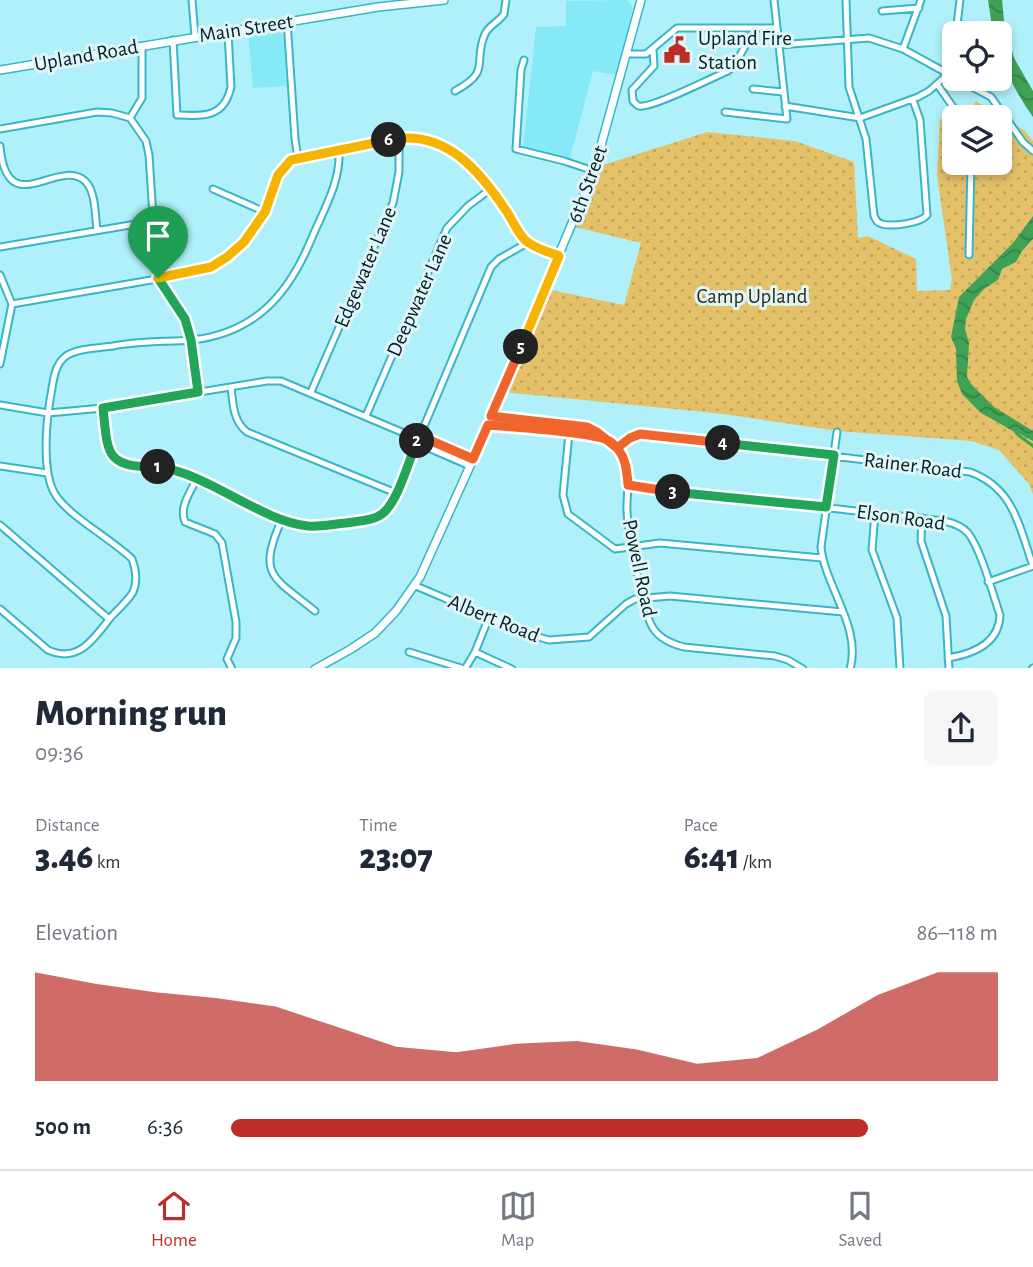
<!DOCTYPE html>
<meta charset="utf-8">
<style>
:root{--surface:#fff;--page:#f6f6f7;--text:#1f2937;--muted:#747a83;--line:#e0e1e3;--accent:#bc2e27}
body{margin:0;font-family:"Alegreya Sans",sans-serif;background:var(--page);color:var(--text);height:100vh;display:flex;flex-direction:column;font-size:26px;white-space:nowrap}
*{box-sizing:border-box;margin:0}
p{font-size:23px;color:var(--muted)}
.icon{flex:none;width:38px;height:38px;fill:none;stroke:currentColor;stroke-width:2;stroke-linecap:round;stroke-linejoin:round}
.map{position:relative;height:668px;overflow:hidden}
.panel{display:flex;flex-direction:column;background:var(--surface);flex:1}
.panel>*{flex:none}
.fabs{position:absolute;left:942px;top:21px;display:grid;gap:14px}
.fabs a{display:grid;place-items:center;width:70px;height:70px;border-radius:10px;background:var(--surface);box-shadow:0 4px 10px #0003;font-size:35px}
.pin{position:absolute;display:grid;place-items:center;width:60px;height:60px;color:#fff;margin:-72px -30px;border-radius:50% 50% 50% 0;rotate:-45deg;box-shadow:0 0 7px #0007}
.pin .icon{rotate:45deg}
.km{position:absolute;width:35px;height:35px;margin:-18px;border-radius:50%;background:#222;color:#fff;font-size:19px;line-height:35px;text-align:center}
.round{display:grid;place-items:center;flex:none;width:74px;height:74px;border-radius:10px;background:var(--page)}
.summary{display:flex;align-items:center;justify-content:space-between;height:119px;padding:0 35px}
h1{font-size:38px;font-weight:800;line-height:52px}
.figures{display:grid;grid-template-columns:repeat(3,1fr);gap:10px;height:119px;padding:7px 35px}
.figures div{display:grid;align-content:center}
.figures b{font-size:35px;font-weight:800}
.figures small{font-size:19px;font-weight:400}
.figures p{font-size:19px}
.chart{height:196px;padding:14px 35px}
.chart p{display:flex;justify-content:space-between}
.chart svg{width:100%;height:126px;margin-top:7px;fill:var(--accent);opacity:.7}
ul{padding:0 35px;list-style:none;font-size:23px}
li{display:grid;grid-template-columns:112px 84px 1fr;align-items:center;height:52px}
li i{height:18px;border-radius:9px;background:var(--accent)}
.tabs{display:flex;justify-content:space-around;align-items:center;height:98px;border-top:2px solid var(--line);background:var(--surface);font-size:19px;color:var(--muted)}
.tabs a{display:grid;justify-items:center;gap:4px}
.tabs .selected{color:var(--accent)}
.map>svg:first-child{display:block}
</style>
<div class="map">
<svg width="1033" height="669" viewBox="0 0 1033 669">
<defs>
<pattern id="park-dots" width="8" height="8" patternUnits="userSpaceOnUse" patternTransform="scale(1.75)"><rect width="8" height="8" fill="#e4c169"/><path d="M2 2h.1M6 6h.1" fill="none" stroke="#c2a55b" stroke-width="1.8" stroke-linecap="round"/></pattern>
<pattern id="water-waves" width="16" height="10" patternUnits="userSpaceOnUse" patternTransform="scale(1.75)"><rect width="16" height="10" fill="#3fa155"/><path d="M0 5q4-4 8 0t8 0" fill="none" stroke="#338346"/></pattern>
</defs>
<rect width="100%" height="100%" fill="#b0f0fa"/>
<path fill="#85e9f8" d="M627,0L633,8L616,75L593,71L570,158L523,149L536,27L566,26V1Z
M280,27L284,44L286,86L253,88L248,32Z"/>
<path fill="url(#park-dots)" d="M976,101L1024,130L1033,141V494L1029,484L999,450L971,441L838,431L724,414L502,392L546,289L624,305L641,243L571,226L597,167L707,132L795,141L854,162L858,238L868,236L916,259L917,291L950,290L952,280L937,175L940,119L954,121V163H999V117H972L971,109Z"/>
<path fill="url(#water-waves)" d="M988,0H1002L1004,20L1014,58L1033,91V117C1016,93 999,63 999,33H993Z
M1033,216V239L1022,251L1016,262L1002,269L998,280L984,289L974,300L966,319L965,329L969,343L967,377L971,384L994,407L1033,431V441L1018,433L1033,444V448L1017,436L1013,431L981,413L962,394L957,381L956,349L951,337L959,297L1013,243Z"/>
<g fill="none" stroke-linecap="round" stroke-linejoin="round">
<defs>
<path id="street" d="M192,0L195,36
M846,0L849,87L866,139L874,216C876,220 877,223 882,224C893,227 921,223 927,215L920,120L913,100
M882,11L919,8
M287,21L295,139L298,159
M956,33L960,0
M173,40L177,115C204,116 224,118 231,87L228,33
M779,45L869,38L903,49L954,77
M142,46V98L130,118L146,141L149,155L157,278L185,319L191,340L198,392
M903,49L921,0
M653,50L654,66L632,90L633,101C637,105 638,107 643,106C659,105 711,78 728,71L735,64L755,29
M626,54H646L677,28H777
M524,60L521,70L516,149L564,161L594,171
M948,74L954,44
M957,79L991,97L1023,142L1033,151
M937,84L960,117
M753,89L783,92
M455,91C493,70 472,63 485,34C489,25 499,22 504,14L506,0
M785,106L860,118L918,97L929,91L948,74
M725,112L787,119L774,0
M0,129L97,112L112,113L130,118
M0,146C7,224 59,155 86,182C96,193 95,216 97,230
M213,189L265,212
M0,247L154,221
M969,255L971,163
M0,275L12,304L0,364
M12,304L192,273L211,267L227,257L244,242L265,212L278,175L291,160L399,138L431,142L456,153L475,168L492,188L527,243L559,256
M231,387C233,404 233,421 247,432L396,493
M311,392L393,203L399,172V138
M0,405L48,413L103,408L267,381H281L418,439H427L473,459
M103,408L107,447L116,460L134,467H158L175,471L282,519L309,526L371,519L382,514L396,493L491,267L499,259L527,243
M366,416L447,228L468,206L492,188
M491,416L587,427C601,434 616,443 624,458C632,474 626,494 627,511C628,532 643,613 653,628C660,639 672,644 684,647L775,656L788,660L803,669
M488,425L601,437
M837,432L821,547C825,587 862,627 850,669
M569,433L563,495L568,514L615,549L660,543L822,558
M418,439L424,446L470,466
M617,448L630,438L641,434L970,472C1014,488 1019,526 1033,566
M0,466L47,473
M196,480C190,493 179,507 185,522L215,534L222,543L236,622V638L227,659L232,669
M628,485L944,521C953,523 962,526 968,533C981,549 993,595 1000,615C999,644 973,654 948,658
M875,513L872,550L897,618L900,669
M922,518L921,541L946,616L949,669
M282,519C257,576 272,576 315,611
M0,525L109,619
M988,582L1033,566
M416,586L531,635L549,640L589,637L626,604L635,599L670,596L843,612
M0,609L48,650C79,664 94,638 111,617C118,609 128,601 133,592C138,581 136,570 132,559C113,540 67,515 55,494C42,473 46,424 50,400C53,386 53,365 66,356C78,348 99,348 113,346C139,341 165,342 192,340C255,333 288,295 311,240C323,211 341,182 339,150
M409,652L464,669
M475,652L512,669
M465,669L475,652L489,617
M1032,669L1033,668"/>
<path id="secondary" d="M0,70L378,7L444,0
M315,669L351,649L375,633L396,611L420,577L470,466L594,171L641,0"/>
</defs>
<use href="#street" stroke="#37b6c7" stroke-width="9"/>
<use href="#secondary" stroke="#37b6c7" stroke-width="10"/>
<use href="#street" stroke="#fff" stroke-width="5"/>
<use href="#secondary" stroke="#fff" stroke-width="7"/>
</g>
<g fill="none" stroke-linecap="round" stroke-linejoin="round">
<defs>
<path id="split-1" d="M158,278L185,319L191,340L198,392L103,408C108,455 105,467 158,467"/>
<path id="split-2" d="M158,467C208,473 260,521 308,526C321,527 333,524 346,523C357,521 373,521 382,514C398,502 409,460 417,441"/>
<path id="split-3" d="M417,441L418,439H427L473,459L488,425C509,427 598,432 611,442C625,453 627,468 628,485L673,492"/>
<path id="split-4" d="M673,492L826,507L834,455L723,443"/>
<path id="split-5" d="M521,347L491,416L587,427L597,432L617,448L630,438L640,434L723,443"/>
<path id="split-6" d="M389,140C445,128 480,171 507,212C513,221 520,238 529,243C537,249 549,252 559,256L521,347"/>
<path id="split-7" d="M158,278L211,267L227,257L244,242L265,212L278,175L291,160L389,140"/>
</defs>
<use href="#split-1" stroke="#fff" stroke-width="14"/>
<use href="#split-2" stroke="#fff" stroke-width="14"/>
<use href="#split-3" stroke="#fff" stroke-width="14"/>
<use href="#split-4" stroke="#fff" stroke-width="14"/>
<use href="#split-5" stroke="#fff" stroke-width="14"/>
<use href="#split-6" stroke="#fff" stroke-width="14"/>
<use href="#split-7" stroke="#fff" stroke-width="14"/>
<use href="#split-1" stroke="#22a559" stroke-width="9"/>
<use href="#split-2" stroke="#22a559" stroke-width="9"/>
<use href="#split-3" stroke="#f0652b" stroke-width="9"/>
<use href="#split-4" stroke="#22a559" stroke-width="9"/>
<use href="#split-5" stroke="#f0652b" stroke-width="9"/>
<use href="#split-6" stroke="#f5b400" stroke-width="9"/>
<use href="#split-7" stroke="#f5b400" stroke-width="9"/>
</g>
<defs>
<symbol id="civic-bare" viewBox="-9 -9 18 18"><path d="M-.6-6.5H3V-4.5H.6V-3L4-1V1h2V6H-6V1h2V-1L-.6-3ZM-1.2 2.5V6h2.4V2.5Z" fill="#bc2e27" stroke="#e0f5f8" stroke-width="2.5" paint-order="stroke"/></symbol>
</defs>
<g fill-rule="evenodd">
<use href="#civic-bare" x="658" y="31" width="38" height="38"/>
</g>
<g text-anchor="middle" stroke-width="6" stroke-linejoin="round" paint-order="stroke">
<g font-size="21" fill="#041e22" stroke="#e0f5f8">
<text transform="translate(246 28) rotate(-9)" y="7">Main Street</text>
<text transform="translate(86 55) rotate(-10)" y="7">Upland Road</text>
<text transform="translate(587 184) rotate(-70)" y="7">6th Street</text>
<text transform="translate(365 267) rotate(-67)" y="7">Edgewater Lane</text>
<text transform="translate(419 295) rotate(-66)" y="7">Deepwater Lane</text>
<text transform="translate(913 465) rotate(7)" y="7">Rainer Road</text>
<text transform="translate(901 517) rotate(8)" y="7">Elson Road</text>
<text transform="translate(640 568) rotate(78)" y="7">Powell Road</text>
<text transform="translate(494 618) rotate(22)" y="7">Albert Road</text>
</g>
<g font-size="21" fill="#041e22" stroke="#e0f5f8" text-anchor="start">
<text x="698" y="45">Upland Fire<tspan x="698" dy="24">Station</tspan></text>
</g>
<g font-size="21" fill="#332b17" stroke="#e0f5f8">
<text x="752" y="303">Camp Upland</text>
</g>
</g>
</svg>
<div class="fabs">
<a><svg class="icon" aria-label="locate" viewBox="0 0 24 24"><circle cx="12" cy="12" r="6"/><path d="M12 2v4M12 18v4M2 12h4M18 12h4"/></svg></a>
<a><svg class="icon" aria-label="layers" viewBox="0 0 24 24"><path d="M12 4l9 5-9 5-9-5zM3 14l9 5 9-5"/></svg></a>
</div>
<div class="pin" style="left:158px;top:278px;background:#1e9e55"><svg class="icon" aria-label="arrive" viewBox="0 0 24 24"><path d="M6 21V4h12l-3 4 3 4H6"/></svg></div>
<b class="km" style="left:158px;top:467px">1</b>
<b class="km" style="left:417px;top:441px">2</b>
<b class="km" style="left:673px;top:492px">3</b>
<b class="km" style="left:723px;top:443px">4</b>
<b class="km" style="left:521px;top:347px">5</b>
<b class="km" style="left:389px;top:140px">6</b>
</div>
<section class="panel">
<div class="summary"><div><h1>Morning run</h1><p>09:36</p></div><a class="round"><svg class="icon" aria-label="share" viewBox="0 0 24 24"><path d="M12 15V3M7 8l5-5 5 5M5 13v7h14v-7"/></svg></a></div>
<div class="figures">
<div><p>Distance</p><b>3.46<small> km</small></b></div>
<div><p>Time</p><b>23:07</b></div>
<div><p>Pace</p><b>6:41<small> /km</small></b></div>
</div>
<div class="chart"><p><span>Elevation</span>86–118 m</p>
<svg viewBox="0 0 160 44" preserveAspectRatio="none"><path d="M0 44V6L10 10L20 13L30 15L40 18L50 25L60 32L70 34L80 31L90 30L100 33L110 38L120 36L130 26L140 14L150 6L160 6V44z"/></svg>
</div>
<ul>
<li><b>500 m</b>6:36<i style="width:83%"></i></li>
</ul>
</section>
<nav class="tabs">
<a class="selected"><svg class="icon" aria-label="home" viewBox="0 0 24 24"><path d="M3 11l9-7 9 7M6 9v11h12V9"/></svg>Home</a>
<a><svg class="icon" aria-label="map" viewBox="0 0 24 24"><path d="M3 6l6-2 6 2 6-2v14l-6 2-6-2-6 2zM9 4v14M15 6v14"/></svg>Map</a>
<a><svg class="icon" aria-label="saved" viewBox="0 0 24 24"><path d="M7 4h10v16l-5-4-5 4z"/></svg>Saved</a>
</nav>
